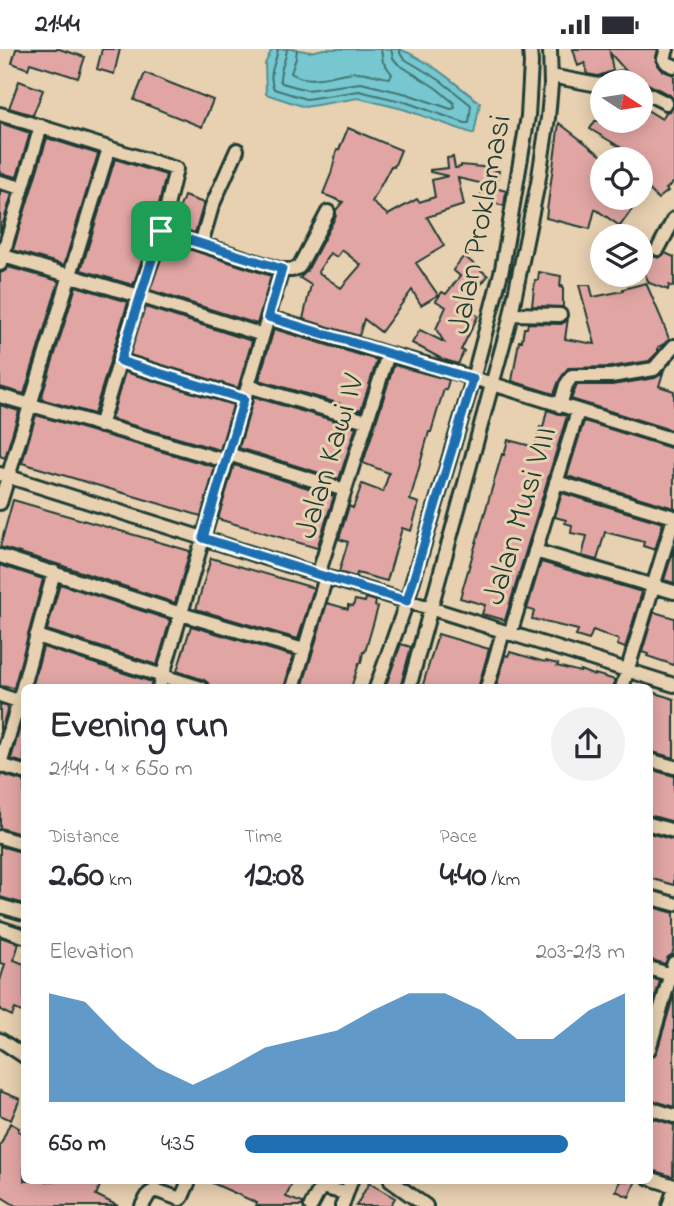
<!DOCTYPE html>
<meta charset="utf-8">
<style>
:root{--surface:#fff;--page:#f2f2f3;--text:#2b2b33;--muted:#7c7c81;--accent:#1f6fb2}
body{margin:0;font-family:"Indie Flower",sans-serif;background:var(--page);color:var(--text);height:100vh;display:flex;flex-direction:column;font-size:26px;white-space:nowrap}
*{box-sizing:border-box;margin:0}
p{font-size:23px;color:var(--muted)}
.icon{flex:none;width:38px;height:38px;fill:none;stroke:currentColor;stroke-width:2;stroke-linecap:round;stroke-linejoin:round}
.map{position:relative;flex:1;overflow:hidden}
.drawer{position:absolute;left:21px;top:635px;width:632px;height:500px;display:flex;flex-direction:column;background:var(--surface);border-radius:10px;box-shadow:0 4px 18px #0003}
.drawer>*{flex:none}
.needle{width:46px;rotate:102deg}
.controls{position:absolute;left:590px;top:21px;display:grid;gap:14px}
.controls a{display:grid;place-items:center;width:63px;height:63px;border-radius:50%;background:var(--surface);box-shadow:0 4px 18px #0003;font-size:35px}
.pin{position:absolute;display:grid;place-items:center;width:60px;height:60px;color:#fff;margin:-30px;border-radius:14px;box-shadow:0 4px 10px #0006}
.round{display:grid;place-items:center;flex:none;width:74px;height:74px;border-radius:37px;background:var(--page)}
.summary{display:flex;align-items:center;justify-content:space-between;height:119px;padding:0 28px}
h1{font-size:38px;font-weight:800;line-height:52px}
.stats{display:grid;grid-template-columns:repeat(3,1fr);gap:10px;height:119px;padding:7px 28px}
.stats div{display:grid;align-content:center}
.stats b{font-size:35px;font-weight:800}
.stats small{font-size:19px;font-weight:400}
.stats p{font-size:19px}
.chart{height:196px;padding:14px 28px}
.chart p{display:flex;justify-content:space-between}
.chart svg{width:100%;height:126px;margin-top:7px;fill:var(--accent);opacity:.7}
ul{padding:0 28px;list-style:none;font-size:23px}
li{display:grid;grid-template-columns:112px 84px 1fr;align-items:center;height:52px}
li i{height:18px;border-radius:9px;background:var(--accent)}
.status{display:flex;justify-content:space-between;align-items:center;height:49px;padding:0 35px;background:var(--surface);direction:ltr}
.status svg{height:19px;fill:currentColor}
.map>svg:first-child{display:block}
</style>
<div class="status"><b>21:44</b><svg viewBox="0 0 49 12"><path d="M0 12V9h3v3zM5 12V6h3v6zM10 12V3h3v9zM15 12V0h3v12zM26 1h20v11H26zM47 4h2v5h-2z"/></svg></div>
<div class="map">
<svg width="674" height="1157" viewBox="0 0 674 1157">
<rect width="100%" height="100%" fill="#e8d1b1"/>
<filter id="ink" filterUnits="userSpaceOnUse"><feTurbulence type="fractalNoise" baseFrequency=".0143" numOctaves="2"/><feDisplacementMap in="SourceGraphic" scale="14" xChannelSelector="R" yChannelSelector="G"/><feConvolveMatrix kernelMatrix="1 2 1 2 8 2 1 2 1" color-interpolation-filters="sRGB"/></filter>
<g filter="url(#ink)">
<path fill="#76c7cf" stroke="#539091" stroke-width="2" d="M272,0H294L310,3L324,0H399C429,11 455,34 480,54L474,85L403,60L358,49L305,58L266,45L265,15Z"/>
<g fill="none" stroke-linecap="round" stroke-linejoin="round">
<path stroke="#427472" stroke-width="2" d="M278,0C276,15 267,24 274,40L306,50L359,42L405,53L465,74H469L471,56L441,32L403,9L400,4V0
M287,0C286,11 280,19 280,31L282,34L307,41L361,34L407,45L451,60L455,59L454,54L436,39L398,15L393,9L391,0
M297,0L296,9L291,24C310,37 334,24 356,23C367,23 379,28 390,29L392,25L383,13L381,0"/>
</g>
<path fill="#e1a6a4" stroke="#1f3d34" stroke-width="2" fill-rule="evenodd" d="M16,0H59L85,8L78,29L30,14L28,20L12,14Z
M102,0H120L114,25L97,20Z
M573,0H658L656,8L657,15L663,22L674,26V51L670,46L644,33H638L634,26L626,22L610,4L613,22L598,27L587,25L585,14L578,17Z
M145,24L213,51L202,78L134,51Z
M19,32L43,41L33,66L9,59Z
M640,51L647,54L644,59L662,70L666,63L670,62L674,57V133L666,140L668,142L658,150L647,138L640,148V110L590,80L595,72H640Z
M0,74L30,84L17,128L0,124Z
M559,74L602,107V149H640L620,177L595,160L590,180L546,169Z
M348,79L401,101L394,118L391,117L372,153L388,166L417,150L419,153L435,148L432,131L448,127L430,123V121L448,119L447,109L453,108L455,119L461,118V116L482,118L499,122L495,139L506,142L504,157L494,154V152L480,149L484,135L458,129L464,156L427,168L444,197L416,214L438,246L421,256L412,241L381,283L364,270L359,287L303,270L311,236L300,229L307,222L336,167V161L343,153L323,145L331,125L337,101H339ZM342,201L361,216L341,239L318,223L330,204L337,208Z
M47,89L98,105L64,216L13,201Z
M115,110L166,126L153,180L133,236L81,221Z
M0,142L12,145L0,184Z
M184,147L204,154L195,184L173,177Z
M167,193L271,227L257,275L150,241Z
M665,204L674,208V238L669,236L668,241L649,234L643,221L653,207L659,209Z
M464,207L488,227L463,257L478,267L461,301L464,302L458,315L442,310L412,294L420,281L444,293L436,280L446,258L436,252L442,243L446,245L460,227L453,221Z
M8,218L59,232L24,345L0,338V224L5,222Z
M539,223L561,227L560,238L563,237V258L532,257L535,231H538Z
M646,234L662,271L669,290L664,295L658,298V303L649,312L610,318L568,319L559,332L554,345L512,332L519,292H522L524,279H527L528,274L561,275L565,273L568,269L565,290L595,295L579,236H590L593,248L623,242V240Z
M76,237L128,253L94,365L41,350Z
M145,258L252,292L238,339L130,306Z
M274,280L377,311L361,361L259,331Z
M394,316L449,331L446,341L444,340L431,383H429L410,451L419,454L411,482L402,479L387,532L357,524L356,528L339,523L348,493L339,490L349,457L353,459L362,435L383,443L389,424L363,414Z
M125,323L233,356L220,401L111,370Z
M663,324L659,337L674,342V382L571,350L577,336H612L655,329Z
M254,348L356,378L339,430L239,399Z
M0,356L19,362L5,409L0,407Z
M547,361L567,367L505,571L482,565L485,556L460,549L502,405L504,406L508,391L535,398L540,378L543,379Z
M36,366L215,418L201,467L22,414Z
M584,372L674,400V459L567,427Z
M234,416L334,447L317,499L218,470Z
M562,444L663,474L655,501L643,497L644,493L605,483L597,511L582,507L587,487L571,484L572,476L565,474L566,471L555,468Z
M13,451L190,502L175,554L57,515L0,498Z
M674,499V534L664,531Z
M211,509L314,539L298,590L196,560Z
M541,513L642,543L625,599L617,596L619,591L593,581L589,591L576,587L578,581L532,570L534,562L527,560Z
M0,516L43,530L14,639L0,637Z
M60,535L170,571L157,616L47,581Z
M366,549L376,552L375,557L378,558L365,603H363L361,614H359L351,639H302L327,554L348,560V556L353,557L355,551L365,553Z
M654,563L674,569V616L647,607L648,605L642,603Z
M191,577L293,607L284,639H210L208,634L204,631L177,622Z
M438,585L489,600L478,639H422Z
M401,595L411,598L400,639H385Z
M43,598L152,633L150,639H32Z
M510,603L545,613L546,612L558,615L557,617L580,623V621L595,627V625L615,631L613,639H496L505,606L508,607Z
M649,642L674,650V709L649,702V680L651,670L649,669Z
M0,655L8,658L0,685Z
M24,664V714L11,710Z
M649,720L674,727V773L649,766Z
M0,725L24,732V786L0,779Z
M649,784L674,791V836L649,829Z
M0,797L24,804V855L0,848Z
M649,857L674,864V899L672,906L668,908L665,915L649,910Z
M0,888L19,894L14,911L24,915V964L15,960L12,967L0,961V932L5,915L0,914Z
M649,928L660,932L649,968Z
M674,945V1058L649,1050V1009L654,1007L657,1002Z
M0,1042L20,1050L11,1071L0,1066Z
M649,1068L674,1076L673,1128L649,1120Z
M10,1074L19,1079L18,1082L24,1085V1132H102L96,1146L118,1157H16L0,1147V1097Z
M208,1132H293L286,1148L303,1154L302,1157H256L257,1154Z
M620,1132H636L629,1148L616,1142Z
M369,1134L395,1149L390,1157H356Z"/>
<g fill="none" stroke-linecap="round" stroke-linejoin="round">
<defs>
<path id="minor" d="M667,0L664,10L667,14L674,17
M551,27L598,36L602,35
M607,33C614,30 622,27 629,33
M640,41L666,54
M0,65L176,120L161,182L139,247L100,377
M0,133L22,139
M161,182L282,221H292L299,218L328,163
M201,195L212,157L237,101
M658,200L674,170
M0,206L139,247L263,286
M0,215L41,77
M512,265L560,266
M268,268L388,305L444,320L674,391
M120,312L244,350
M248,337L366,372
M0,347L226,412
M560,357L566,336L572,327H611L654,320L674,297
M228,405L345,441
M0,425L326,528L430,559L674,636
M556,433L674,468
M0,454L109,99
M535,502L674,543
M0,507L181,565L304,601
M318,526L388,305
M510,585L578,362
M36,587L201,639
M159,639L282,221
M293,639L326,528
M376,639L407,552L473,330L502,220L528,67L531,14L530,0
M409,639L510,270L538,134L548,69L551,36L550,0
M487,639L503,583
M622,639L674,469
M0,646L24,654
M649,711L674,718
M0,716L19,652L54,523
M0,716L24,723
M649,775L674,782
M0,788L24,795
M649,848L674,855
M0,857L24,864
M0,879L24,887
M649,919L671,926
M0,991L24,1007
M649,1000L674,914
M649,1059L674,1067
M649,1129L674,1137
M391,1132L426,1157
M142,1157L149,1145L155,1141L180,1150L182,1148L189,1132
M311,1157L321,1138L345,1144
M342,1157L351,1132
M669,1157L674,1141"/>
</defs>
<use href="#minor" stroke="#1f3d34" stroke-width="18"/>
<use href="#minor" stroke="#e8d1b1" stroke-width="12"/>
</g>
</g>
<g fill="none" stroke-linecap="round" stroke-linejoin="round" filter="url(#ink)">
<defs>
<path id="route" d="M161,182L282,220L268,268L473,330L407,552L326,528L203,489L244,350L120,312Z"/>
</defs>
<use href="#route" stroke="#fff" stroke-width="14"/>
<use href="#route" stroke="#1f6fb2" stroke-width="9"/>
</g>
<g text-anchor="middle" stroke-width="6" stroke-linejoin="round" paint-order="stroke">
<g font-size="32" fill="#1f3d34" stroke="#e8d1b1">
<text transform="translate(478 175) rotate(-79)" y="11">Jalan Proklamasi</text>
<text transform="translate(328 407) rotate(-73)" y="11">Jalan Kawi IV</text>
<text transform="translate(518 466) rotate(-73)" y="11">Jalan Musi VIII</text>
</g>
</g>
</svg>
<div class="controls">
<a><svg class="needle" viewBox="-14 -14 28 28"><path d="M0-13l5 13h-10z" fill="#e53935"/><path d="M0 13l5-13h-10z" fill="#7c7c81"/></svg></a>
<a><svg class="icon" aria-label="locate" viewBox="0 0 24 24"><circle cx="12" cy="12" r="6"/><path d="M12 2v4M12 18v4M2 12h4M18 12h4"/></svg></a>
<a><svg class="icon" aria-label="layers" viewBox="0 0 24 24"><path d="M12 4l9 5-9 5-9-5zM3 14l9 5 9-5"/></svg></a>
</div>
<div class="pin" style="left:161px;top:182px;background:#1e9e55"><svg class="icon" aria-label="arrive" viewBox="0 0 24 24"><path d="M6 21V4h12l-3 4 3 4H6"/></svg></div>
<section class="drawer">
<div class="summary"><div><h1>Evening run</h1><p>21:44 · 4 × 650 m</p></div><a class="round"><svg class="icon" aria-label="share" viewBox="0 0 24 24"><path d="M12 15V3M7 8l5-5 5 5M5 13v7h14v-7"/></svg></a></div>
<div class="stats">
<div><p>Distance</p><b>2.60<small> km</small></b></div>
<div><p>Time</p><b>12:08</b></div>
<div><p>Pace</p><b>4:40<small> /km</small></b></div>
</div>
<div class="chart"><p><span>Elevation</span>203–213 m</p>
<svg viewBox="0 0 160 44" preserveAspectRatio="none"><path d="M0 44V6L10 9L20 22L30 32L40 38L50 32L60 25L70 22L80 19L90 12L100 6L110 6L120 12L130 22L140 22L150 12L160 6V44z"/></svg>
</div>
<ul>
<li><b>650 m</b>4:35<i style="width:85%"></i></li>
</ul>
</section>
</div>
